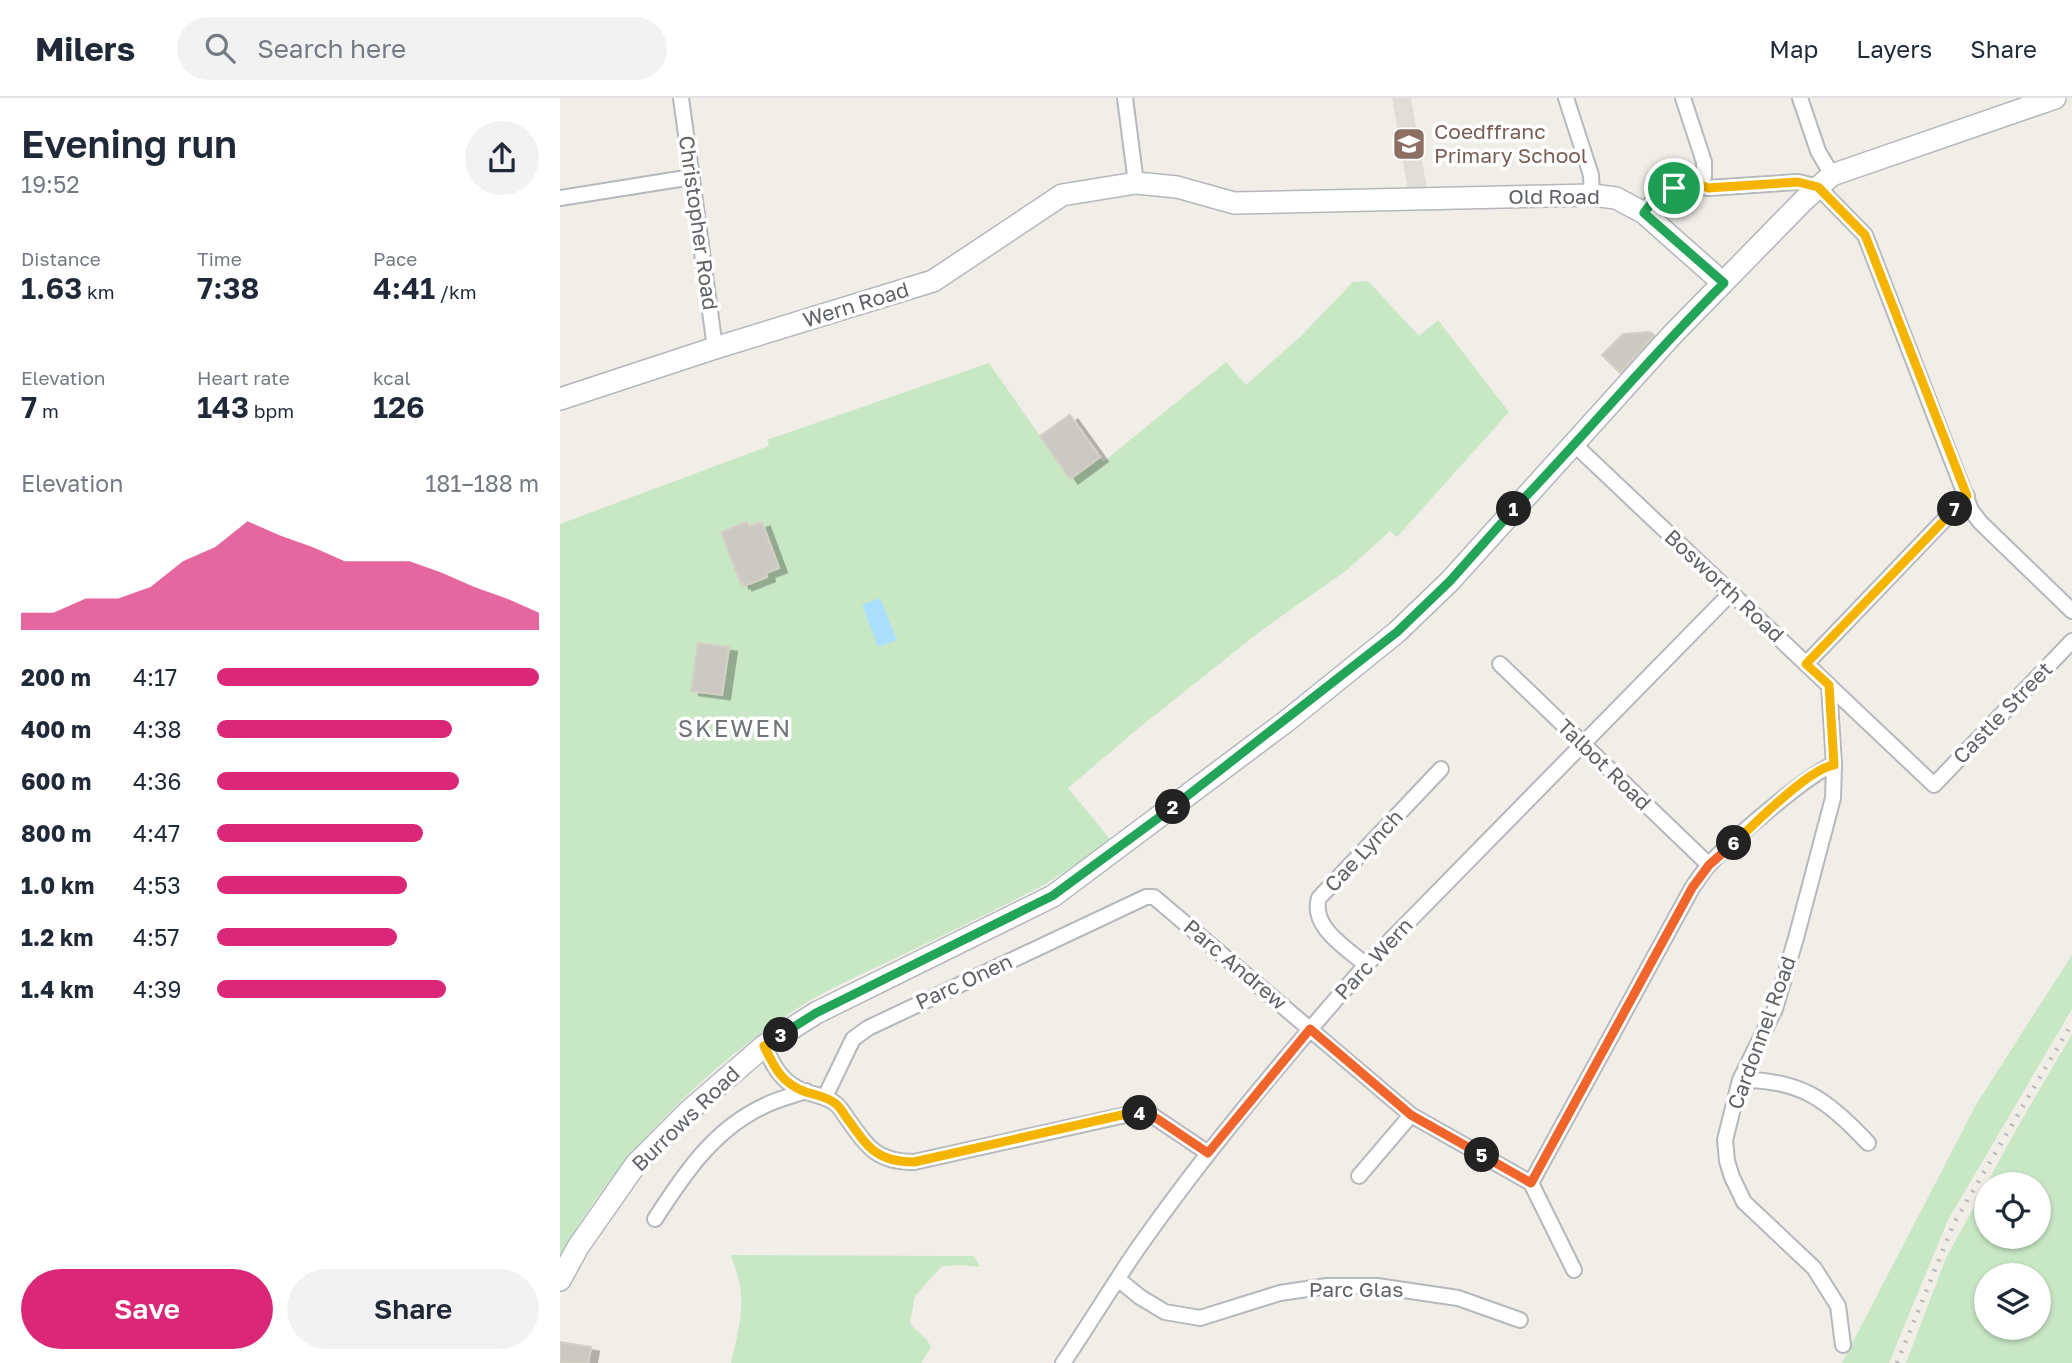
<!DOCTYPE html>
<meta charset="utf-8">
<style>
:root{--surface:#fff;--page:#f2f2f3;--text:#1f2937;--muted:#747a83;--line:#e0e1e3;--accent:#db2777}
body{margin:0;font-family:"Golos Text",sans-serif;background:var(--page);color:var(--text);height:100vh;display:flex;flex-direction:column;font-size:26px;white-space:nowrap}
*{box-sizing:border-box;margin:0}
p{font-size:23px;color:var(--muted)}
.icon{flex:none;width:38px;height:38px;fill:none;stroke:currentColor;stroke-width:2;stroke-linecap:round;stroke-linejoin:round}
.map{position:relative;flex:1;overflow:hidden}
.side{display:flex;flex-direction:column;background:var(--surface);width:560px}
.side>*{flex:none}
.buttons{position:absolute;left:1414px;top:1074px;display:grid;gap:14px}
.buttons a{display:grid;place-items:center;width:77px;height:77px;border-radius:50%;background:var(--surface);box-shadow:0 2px 5px #0004;font-size:35px}
.pin{position:absolute;display:grid;place-items:center;width:60px;height:60px;color:#fff;margin:-30px;border:4px solid #fff;border-radius:50%;box-shadow:0 2px 7px #0007}
.km{position:absolute;width:35px;height:35px;margin:-18px;border-radius:50%;background:#222;color:#fff;font-size:19px;line-height:35px;text-align:center}
.round{display:grid;place-items:center;flex:none;width:74px;height:74px;border-radius:37px;background:var(--page)}
.overview{display:flex;align-items:center;justify-content:space-between;height:119px;padding:0 21px}
h1{font-size:38px;font-weight:600;line-height:52px}
.stats{display:grid;grid-template-columns:repeat(3,1fr);gap:10px;height:119px;padding:7px 21px}
.stats div{display:grid;align-content:center}
.stats b{font-size:30px;font-weight:600}
.stats small{font-size:19px;font-weight:400}
.stats p{font-size:19px}
.chart{height:196px;padding:14px 21px}
.chart p{display:flex;justify-content:space-between}
.chart svg{width:100%;height:126px;margin-top:7px;fill:var(--accent);opacity:.7}
.action{display:flex;gap:14px;margin-top:auto;padding:14px 21px}
.action a{flex:1;height:80px;border-radius:42px;background:var(--accent);color:#fff;font-size:28px;font-weight:600;line-height:80px;text-align:center}
.action a+a{background:var(--page);color:var(--text)}
ul{padding:0 21px;list-style:none;font-size:23px}
li{display:grid;grid-template-columns:112px 84px 1fr;align-items:center;height:52px}
li i{height:18px;border-radius:9px;background:var(--accent)}
header{display:flex;align-items:center;gap:42px;box-sizing:border-box;height:98px;padding:0 35px;background:var(--surface);border-bottom:2px solid var(--line)}
header strong{font-size:33px}
nav{display:flex;gap:38px;margin-inline-start:auto;font-size:24px}
.search{width:490px;height:63px;background:var(--page);display:flex;align-items:center;gap:18px;box-sizing:border-box;padding:0 24px;border-radius:38px;color:var(--muted);font-size:26px}
main{display:flex;flex:1;min-height:0}
.map>svg:first-child{display:block}
</style>
<header>
<strong>Milers</strong>
<div class="search"><svg class="icon" aria-label="search" viewBox="0 0 24 24"><circle cx="10" cy="10" r="6"/><path d="M15 15l6 6"/></svg>Search here</div>
<nav><a>Map</a><a>Layers</a><a>Share</a></nav>
</header>
<main>
<section class="side">
<div class="overview"><div><h1>Evening run</h1><p>19:52</p></div><a class="round"><svg class="icon" aria-label="share" viewBox="0 0 24 24"><path d="M12 15V3M7 8l5-5 5 5M5 13v7h14v-7"/></svg></a></div>
<div class="stats">
<div><p>Distance</p><b>1.63<small> km</small></b></div>
<div><p>Time</p><b>7:38</b></div>
<div><p>Pace</p><b>4:41<small> /km</small></b></div>
</div>
<div class="stats">
<div><p>Elevation</p><b>7<small> m</small></b></div>
<div><p>Heart rate</p><b>143<small> bpm</small></b></div>
<div><p>kcal</p><b>126</b></div>
</div>
<div class="chart"><p><span>Elevation</span>181–188 m</p>
<svg viewBox="0 0 160 44" preserveAspectRatio="none"><path d="M0 44V38L10 38L20 33L30 33L40 29L50 20L60 15L70 6L80 11L90 15L100 20L110 20L120 20L130 24L140 29L150 33L160 38V44z"/></svg>
</div>
<ul>
<li><b>200 m</b>4:17<i style="width:100%"></i></li>
<li><b>400 m</b>4:38<i style="width:73%"></i></li>
<li><b>600 m</b>4:36<i style="width:75%"></i></li>
<li><b>800 m</b>4:47<i style="width:64%"></i></li>
<li><b>1.0 km</b>4:53<i style="width:59%"></i></li>
<li><b>1.2 km</b>4:57<i style="width:56%"></i></li>
<li><b>1.4 km</b>4:39<i style="width:71%"></i></li>
</ul>
<div class="action"><a>Save</a><a>Share</a></div>
</section>
<div class="map">
<svg width="1512" height="1265" viewBox="0 0 1512 1265">
<defs>
<filter id="shadow"><feDropShadow dx="8" dy="4.5" stdDeviation="0" flood-color="#0004"/></filter>
</defs>
<rect width="100%" height="100%" fill="#f1eee8"/>
<path fill="#e0ddd6" d="M832,0H851L867,91L848,92Z"/>
<path fill="#c8e7c5" fill-rule="evenodd" d="M808,183L859,238L878,222L949,314L837,439L830,433L787,472L702,532L580,629L508,690L550,741L517,766L484,787C435,812 386,836 336,860C306,874 274,888 246,905C149,965 55,1058 0,1158V426L209,348L207,342L429,265L480,338L510,317L543,364L666,264L686,287L741,238L793,184Z
M1512,857V911L1388,1122L1329,1265H1282L1417,1005Z
M1512,936V1265H1346L1386,1160L1456,1032ZM1426,1087H1479V1139H1426ZM1426,1178H1479V1230H1426Z
M170,1157L414,1158L420,1169L399,1167L382,1168L355,1198L350,1225C357,1235 366,1238 371,1249L361,1265H171C180,1226 189,1196 170,1157Z"/>
<path fill="#acdffd" d="M320,500L337,542L318,549L302,507Z"/>
<path fill="#ccc9c4" stroke="#d5d0c6" stroke-width="2" filter="url(#shadow)" d="M1090,234L1094,237L1060,275L1042,257L1063,236Z
M510,317L540,359L510,381L480,338Z
M187,424L189,428L202,424L219,470L206,475L207,479L184,488L183,485L181,486L161,434Z
M138,545L169,549L162,597L131,593Z
M0,1244L31,1249L28,1265H0Z"/>
<g fill="none" stroke-linecap="round" stroke-linejoin="round">
<defs>
<path id="street" d="M121,0L155,250
M565,0L576,85
M1006,0L1031,77L1032,97
M1240,0L1258,53L1272,77
M1135,84L1148,90L1238,84L1258,89L1305,137L1411,412L1420,424L1512,513
M0,100L132,79
M1084,115L1097,97L1135,84L1144,78V64L1123,0
M1015,347L1374,687L1512,543
M940,566L1149,767
M1246,566L1407,398
M1269,587L1274,667L1273,700L1236,840L1215,911L1180,982L1165,1042L1167,1063L1172,1079L1184,1104L1254,1170L1278,1208L1283,1247
M806,867C787,850 750,829 759,800L881,671
M204,948C214,969 222,986 246,994C256,997 268,999 276,1006C281,1010 285,1018 289,1023C309,1051 318,1064 354,1064L579,1014L593,1018L648,1055
M1180,982C1240,981 1268,1002 1308,1045
M265,999L293,941L308,930L586,799H594L851,1017L971,1085L1132,790C1137,783 1142,775 1148,768C1164,749 1254,670 1274,667
M799,1078L851,1017
M971,1085L1014,1172
M95,1121C124,1076 154,1031 204,1008C217,1001 232,998 246,993
M558,1181L580,1199L605,1214L640,1220L720,1195L767,1188H817L898,1200L960,1222
M503,1265C528,1228 551,1190 576,1153C646,1053 725,959 806,867L1171,495"/>
<path id="secondary" d="M0,301L155,250L373,183L502,97L576,85L617,89L674,105L1032,97L1056,100L1084,115L1163,185
M0,1182L18,1149L76,1066L130,1012L204,948L256,915L493,798L728,622L837,534L890,483L1112,237L1243,103L1272,77L1495,0"/>
</defs>
<use href="#street" stroke="#b5b8bc" stroke-width="18"/>
<use href="#secondary" stroke="#b4b7bc" stroke-width="24"/>
<use href="#street" stroke="#fff" stroke-width="14"/>
<use href="#secondary" stroke="#fff" stroke-width="21"/>
<path stroke="#b6b7b7" stroke-width="4.5" stroke-dasharray="2 9" stroke-linecap="butt" d="M1337,1265L1394,1125L1512,925"/>
</g>
<g fill="none" stroke-linecap="round" stroke-linejoin="round">
<defs>
<path id="split-1" d="M954,411C1025,337 1091,258 1164,185L1084,115L1097,97L1114,90"/>
<path id="split-2" d="M613,709L837,534L890,483L954,411"/>
<path id="split-3" d="M221,937L256,915L492,798L613,709"/>
<path id="split-4" d="M221,937L204,948C214,969 222,986 246,994C256,997 268,999 276,1006C281,1010 285,1018 289,1023C309,1051 318,1064 354,1064L562,1017L580,1015"/>
<path id="split-5" d="M580,1015L593,1018L648,1055L750,931L851,1017L922,1057"/>
<path id="split-6" d="M922,1057L971,1085L1132,790L1149,767L1174,745"/>
<path id="split-7" d="M1174,745C1195,726 1248,671 1274,667L1269,587L1246,566L1395,411"/>
<path id="split-8" d="M1114,90L1135,84L1148,90L1238,84L1258,89L1305,137L1407,398L1395,411"/>
</defs>
<use href="#split-1" stroke="#fff" stroke-width="14"/>
<use href="#split-2" stroke="#fff" stroke-width="14"/>
<use href="#split-3" stroke="#fff" stroke-width="14"/>
<use href="#split-4" stroke="#fff" stroke-width="14"/>
<use href="#split-5" stroke="#fff" stroke-width="14"/>
<use href="#split-6" stroke="#fff" stroke-width="14"/>
<use href="#split-7" stroke="#fff" stroke-width="14"/>
<use href="#split-8" stroke="#fff" stroke-width="14"/>
<use href="#split-1" stroke="#22a559" stroke-width="9"/>
<use href="#split-2" stroke="#22a559" stroke-width="9"/>
<use href="#split-3" stroke="#22a559" stroke-width="9"/>
<use href="#split-4" stroke="#f5b400" stroke-width="9"/>
<use href="#split-5" stroke="#f0652b" stroke-width="9"/>
<use href="#split-6" stroke="#f0652b" stroke-width="9"/>
<use href="#split-7" stroke="#f5b400" stroke-width="9"/>
<use href="#split-8" stroke="#f5b400" stroke-width="9"/>
</g>
<defs>
<symbol id="school-square" viewBox="-11 -11 22 22"><rect x="-9" y="-9" width="18" height="18" rx="4" fill="#8d6e63" stroke="#fff"/><path d="M0-5L7-2L0 1L-7-2ZM-4 1L0 2.5L4 1V4Q0 6-4 4Z" fill="#fff"/></symbol>
</defs>
<g fill-rule="evenodd">
<use href="#school-square" x="830" y="27" width="38" height="38"/>
</g>
<g text-anchor="middle" stroke-width="7" stroke-linejoin="round" paint-order="stroke">
<g font-size="21" fill="#785e54" stroke="#fff" text-anchor="start">
<text x="874" y="41">Coedffranc<tspan x="874" dy="24">Primary School</tspan></text>
</g>
<g font-size="21" fill="#5f6367" stroke="#fff">
<text x="994" y="106">Old Road</text>
<text transform="translate(138 125) rotate(82)" y="7">Christopher Road</text>
<text transform="translate(296 207) rotate(-17)" y="7">Wern Road</text>
<text transform="translate(1164 488) rotate(43)" y="7">Bosworth Road</text>
<text transform="translate(1443 615) rotate(-46)" y="7">Castle Street</text>
<text transform="translate(1044 667) rotate(44)" y="7">Talbot Road</text>
<text transform="translate(804 753) rotate(-47)" y="7">Cae Lynch</text>
<text transform="translate(814 861) rotate(-47)" y="7">Parc Wern</text>
<text transform="translate(675 867) rotate(40)" y="7">Parc Andrew</text>
<text transform="translate(404 884) rotate(-25)" y="7">Parc Onen</text>
<text transform="translate(1202 935) rotate(-70)" y="7">Cardonnel Road</text>
<text transform="translate(126 1021) rotate(-44)" y="7">Burrows Road</text>
<text x="796" y="1199">Parc Glas</text>
</g>
<g font-size="24" letter-spacing="2" fill="#707579" stroke="#fff">
<text x="175" y="639">SKEWEN</text>
</g>
</g>
</svg>
<div class="buttons">
<a><svg class="icon" aria-label="locate" viewBox="0 0 24 24"><circle cx="12" cy="12" r="6"/><path d="M12 2v4M12 18v4M2 12h4M18 12h4"/></svg></a>
<a><svg class="icon" aria-label="layers" viewBox="0 0 24 24"><path d="M12 4l9 5-9 5-9-5zM3 14l9 5 9-5"/></svg></a>
</div>
<div class="pin" style="left:1114px;top:90px;background:#1e9e55"><svg class="icon" aria-label="arrive" viewBox="0 0 24 24"><path d="M6 21V4h12l-3 4 3 4H6"/></svg></div>
<b class="km" style="left:954px;top:411px">1</b>
<b class="km" style="left:613px;top:709px">2</b>
<b class="km" style="left:221px;top:937px">3</b>
<b class="km" style="left:580px;top:1015px">4</b>
<b class="km" style="left:922px;top:1057px">5</b>
<b class="km" style="left:1174px;top:745px">6</b>
<b class="km" style="left:1395px;top:411px">7</b>
</div>
</main>
